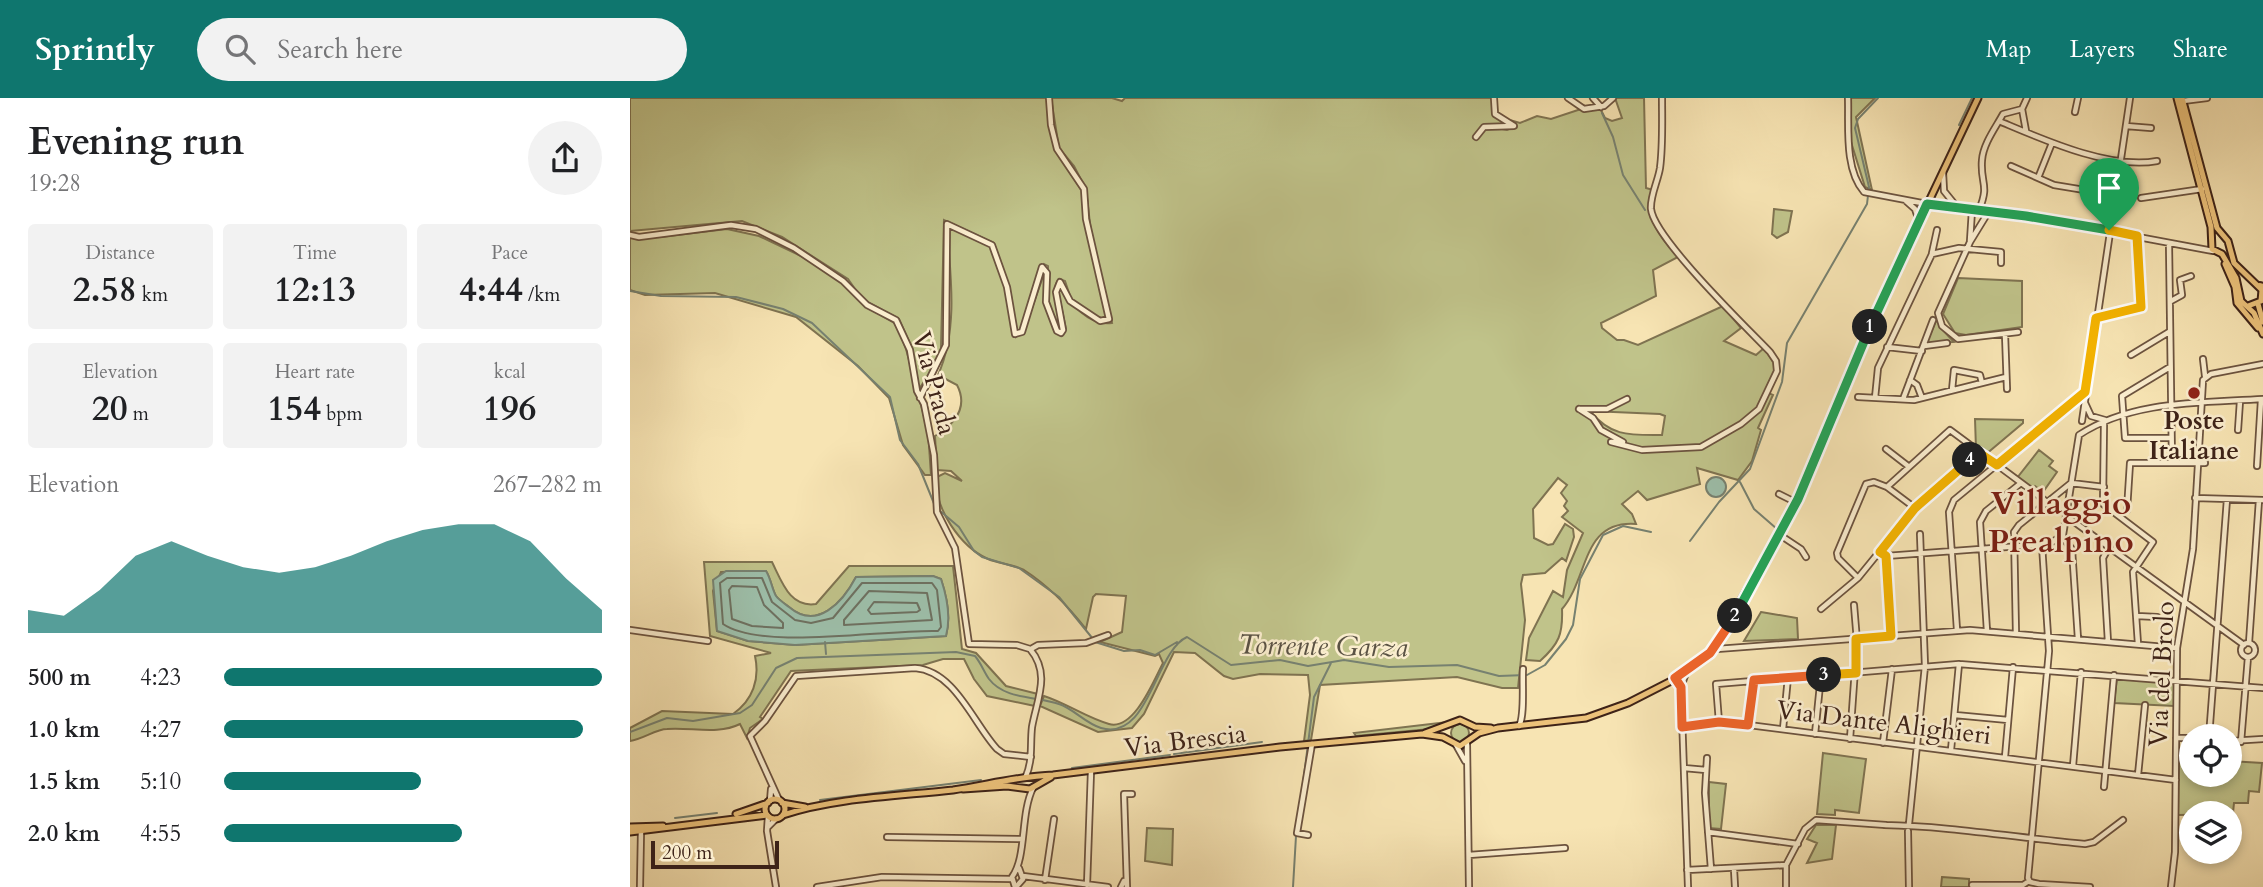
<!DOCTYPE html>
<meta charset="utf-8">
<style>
:root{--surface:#fff;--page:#f2f2f2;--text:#202124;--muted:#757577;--accent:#0f766e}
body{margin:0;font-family:Cardo,serif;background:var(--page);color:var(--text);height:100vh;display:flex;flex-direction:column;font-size:26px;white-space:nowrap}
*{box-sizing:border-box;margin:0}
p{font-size:23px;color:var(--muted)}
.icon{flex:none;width:38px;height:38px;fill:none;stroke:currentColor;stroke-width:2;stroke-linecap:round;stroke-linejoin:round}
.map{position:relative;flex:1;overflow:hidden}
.drawer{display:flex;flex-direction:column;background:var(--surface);width:630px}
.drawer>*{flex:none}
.controls{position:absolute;left:1549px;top:626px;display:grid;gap:14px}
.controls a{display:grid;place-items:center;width:63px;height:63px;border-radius:50%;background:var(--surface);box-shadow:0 4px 10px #0003;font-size:35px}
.scale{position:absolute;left:21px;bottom:18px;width:128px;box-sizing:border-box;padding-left:7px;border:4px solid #3e2318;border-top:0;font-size:19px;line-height:24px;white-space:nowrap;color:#3e2318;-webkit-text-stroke:5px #faedce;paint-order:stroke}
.pin{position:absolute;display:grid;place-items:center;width:60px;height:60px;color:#fff;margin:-72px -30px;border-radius:50% 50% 50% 0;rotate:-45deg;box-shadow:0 0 7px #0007}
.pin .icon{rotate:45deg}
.km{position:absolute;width:35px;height:35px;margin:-18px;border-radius:50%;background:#222;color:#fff;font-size:19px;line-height:35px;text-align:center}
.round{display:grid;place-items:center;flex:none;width:74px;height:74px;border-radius:37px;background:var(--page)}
.overview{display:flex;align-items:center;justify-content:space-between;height:119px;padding:0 28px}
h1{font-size:38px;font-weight:700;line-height:52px}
.stats{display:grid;grid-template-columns:repeat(3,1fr);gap:10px;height:119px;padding:7px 28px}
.stats div{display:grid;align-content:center;border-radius:7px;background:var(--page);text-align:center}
.stats b{font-size:35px;font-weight:700}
.stats small{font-size:19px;font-weight:400}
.stats p{font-size:19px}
.chart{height:196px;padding:14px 28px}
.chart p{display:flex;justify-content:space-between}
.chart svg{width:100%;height:126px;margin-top:7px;fill:var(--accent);opacity:.7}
ul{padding:0 28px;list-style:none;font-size:23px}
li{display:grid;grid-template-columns:112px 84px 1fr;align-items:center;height:52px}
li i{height:18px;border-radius:9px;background:var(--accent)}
header{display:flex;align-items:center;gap:42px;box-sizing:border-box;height:98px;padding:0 35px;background:var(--accent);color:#fff}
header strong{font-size:33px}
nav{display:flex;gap:38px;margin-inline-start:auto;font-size:24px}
.search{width:490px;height:63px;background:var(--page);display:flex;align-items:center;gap:18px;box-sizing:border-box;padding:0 24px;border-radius:38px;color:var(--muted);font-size:26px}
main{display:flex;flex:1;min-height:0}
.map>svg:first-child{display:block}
</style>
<header>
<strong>Sprintly</strong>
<div class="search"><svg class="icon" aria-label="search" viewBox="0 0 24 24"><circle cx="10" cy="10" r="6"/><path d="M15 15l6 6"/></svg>Search here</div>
<nav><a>Map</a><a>Layers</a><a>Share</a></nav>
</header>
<main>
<section class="drawer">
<div class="overview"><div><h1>Evening run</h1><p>19:28</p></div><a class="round"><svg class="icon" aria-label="share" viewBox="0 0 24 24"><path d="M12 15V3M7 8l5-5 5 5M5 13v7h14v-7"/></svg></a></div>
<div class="stats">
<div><p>Distance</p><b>2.58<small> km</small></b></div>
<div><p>Time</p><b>12:13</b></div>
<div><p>Pace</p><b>4:44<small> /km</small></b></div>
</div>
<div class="stats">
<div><p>Elevation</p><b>20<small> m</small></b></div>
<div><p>Heart rate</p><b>154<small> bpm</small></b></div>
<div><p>kcal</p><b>196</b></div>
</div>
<div class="chart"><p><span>Elevation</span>267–282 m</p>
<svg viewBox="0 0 160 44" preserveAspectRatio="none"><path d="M0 44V36L10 38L20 29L30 17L40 12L50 17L60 21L70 23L80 21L90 17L100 12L110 8L120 6L130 6L140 12L150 25L160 36V44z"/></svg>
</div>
<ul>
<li><b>500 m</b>4:23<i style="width:100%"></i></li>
<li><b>1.0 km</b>4:27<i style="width:95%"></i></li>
<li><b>1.5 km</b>5:10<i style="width:52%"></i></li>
<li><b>2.0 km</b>4:55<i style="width:63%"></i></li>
</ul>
</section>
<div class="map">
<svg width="1633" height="789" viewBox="0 0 1633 789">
<rect width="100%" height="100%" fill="#f7e4b3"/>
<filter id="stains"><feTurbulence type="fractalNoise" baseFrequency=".00286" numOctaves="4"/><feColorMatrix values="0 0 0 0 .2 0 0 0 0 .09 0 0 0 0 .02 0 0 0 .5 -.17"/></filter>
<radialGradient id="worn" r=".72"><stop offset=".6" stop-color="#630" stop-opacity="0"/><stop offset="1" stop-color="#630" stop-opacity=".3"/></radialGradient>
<path fill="#c0c38a" stroke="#7f7351" stroke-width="2" fill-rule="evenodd" d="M0,0H418L425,52L452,93L477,219L472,222L442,204L435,183L429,181C417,195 435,218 427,230L418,207V168L414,166L405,183L391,233L386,234L381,198L364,145L314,122L311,250L306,266L289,291L282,250L269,221L232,201L218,181L152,139L112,123L0,133Z
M421,0H482L492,3L495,0H862L863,18L879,26L852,27L877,32L886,28L883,23L890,25L907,18L921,21L951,11L970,10L975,20L982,23L992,20L985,0H1014L1016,90L1023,92C1015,122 1029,138 1048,159L1023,172L1026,198L971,225L972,230L987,242H994L1008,247L1093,208L1111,230L1094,243L1126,257L1134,250L1146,268L1136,294L1143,297L1128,330L1131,332L1122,363L1108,382L1067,370L1070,386L1017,402L1008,393L992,406L1002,416L1006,426C951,422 959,480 932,511C933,536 929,546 910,563L896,562L899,540L923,493L933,499L937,472L953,435L932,419L938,413L934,408L937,403L931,395L937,387L928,380L903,411L904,440L918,447L923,446L935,426L943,431L944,439L936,463L932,460L915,475L893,477L891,486L895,522L888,590H872L827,579L690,587L681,642L674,643L680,597L678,577L630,576L603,581L594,578L565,555L544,554L514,616L502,630L468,634L410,608L414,598C436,605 457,620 479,626C504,633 524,582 533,565L529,556L525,558L470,544L492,534L496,498L466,496L463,499L456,531C438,508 419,488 394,472C383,466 370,466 358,461C331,449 303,410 307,379L315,375L332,383L321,373L307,372L305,338C323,327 339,310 327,287L308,277C328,233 321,179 317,132L322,129L362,149L378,196L386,239L394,233L415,173V203L427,235L432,237L436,231L428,193L430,187C440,205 458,228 482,225L461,134L456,91L444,68L429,50ZM960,313L1030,316L1035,318L1032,337C1000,337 981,339 960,313Z
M1220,0H1245L1226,19L1242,92L1235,89L1221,44Z
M1144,111L1162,113L1158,134L1147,140L1142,136Z
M97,131L129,138L171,158L214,185L235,208L266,226L276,251L298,333L301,377H295L273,347L259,300L228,268L166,219L85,195L15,197L0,192V139H30Z
M1328,180L1392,183V229L1336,237L1325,235L1313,216Z
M1308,218L1310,229L1324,244L1296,246Z
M1345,321L1393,322V325L1355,357L1346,351Z
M1409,352L1423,363L1419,368L1427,374L1413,394L1405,388L1402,391L1387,380Z
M74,464H142C152,484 160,510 186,506L219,468H323L332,551L346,555L376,588L408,596L405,608L357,598L344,581L334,561H313L293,567L161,573L130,619L133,621L120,630L117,640L110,626C88,637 61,629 37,631C26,631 13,641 0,643V630L32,613L103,616C123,602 130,581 125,558L141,555L80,538ZM136,473C141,481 142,491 146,498C149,502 155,506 159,509C187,533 213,504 226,479L303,478L311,481C317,499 321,520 316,538L165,547L118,543L87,533L83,493L91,474Z
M1131,514L1167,520L1168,541L1114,543Z
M1487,580L1545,585L1544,608L1484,605Z
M818,624L800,631L726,638L724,635Z
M821 635a9 9 0 1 1 18 0a9 9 0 1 1-18 0Z
M1193,655L1236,661L1229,715L1205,712V717L1187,716Z
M1549,660H1561V677H1600V663L1632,665L1629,694L1619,693L1618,705H1604L1602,725L1600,724V716L1548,717Z
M1079,684L1096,686L1091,731L1079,730Z
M1186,727H1206L1202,761L1177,765L1187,745L1177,741Z
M517,730L543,731L542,767L515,763Z
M1312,779L1339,781V789H1311Z"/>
<path fill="#9dbfaa" stroke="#778170" stroke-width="2" d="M1076 389a10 10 0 1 1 20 0a10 10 0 1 1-20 0Z
M96,473H136C141,481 142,491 146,498C149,502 155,506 159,509C187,533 213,504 226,479L303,478L311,481C317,499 321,520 316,538L165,547L118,543L87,533L83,482Z"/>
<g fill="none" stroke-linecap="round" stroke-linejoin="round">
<path stroke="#6e7161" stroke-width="2" d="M97,480H132L142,504L165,522L181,525L203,520L232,485H302L307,492L311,529L308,533C255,531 133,553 93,526L90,485Z
M102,488L127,489L134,507L153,525V530L122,528L102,521L99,492Z
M239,493L297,495L302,522L214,527V522Z
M244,504L287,505L290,512L287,514L241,516L238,512Z"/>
<path stroke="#778170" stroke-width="2" d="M972,15L983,39L993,77L1015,112
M1329,27L1342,0
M0,193L31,198L106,199L153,211L182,225L260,299L270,342L288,366L305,408
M1173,382L1201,314
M1110,384L1124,411L1147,431
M309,412L329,429L344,453L352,459L389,470L429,499L463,541
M1060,443L1089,404L1120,371L1152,284L1157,245L1237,106L1239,89L1225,30L1228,21L1248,0
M195,544L196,556
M465,544L494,553L510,552L525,557L547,544
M0,634L37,620L63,623L110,615L122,607L146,570L167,560L326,554L345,558C351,565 354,574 359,581C375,602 407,598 429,606C444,611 455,625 471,630C519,644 525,553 557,539L601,567L650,562L678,568L714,562L759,569L827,567L869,578L897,577L915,567L936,541L943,527L950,481L973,437L993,428L1021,434
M544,656L632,644
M442,670L540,657
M671,701L684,599L701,565
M190,702L351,682
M45,720L87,715
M663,789L666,738"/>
<defs>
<path id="minor" d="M938,0L954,11L974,8L983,0
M963,0L971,9
M1218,0C1219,28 1214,71 1234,94L1297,106L1396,118L1583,153
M1553,3L1577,0
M1445,14L1448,0
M1369,23C1412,41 1480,72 1527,63
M1496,28L1521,30
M1396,33L1392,11L1397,0
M846,39L854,29L884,28L865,16L864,0
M1381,68L1424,87L1485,97
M1313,74L1314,93L1327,109
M1408,80L1422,45
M1511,100L1572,91
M1276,103L1285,111L1289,123
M1349,112C1360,86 1350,86 1352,62C1353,46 1366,29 1373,16L1392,11
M1359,113L1340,144L1308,215L1312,228L1328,241L1388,234
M0,137L9,139L101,127L126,131L164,150L213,183L237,207L266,222L280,252L287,293L294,306L304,357L307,414L325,450L339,546L387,547L400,551C421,576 407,601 402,629C400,646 403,662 396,678
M1340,143L1342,112
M1539,146L1542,364
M1302,155L1307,132
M1541,203L1552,197L1550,182L1561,178
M1466,220L1511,209L1507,138
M1375,236L1377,291
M1294,248L1317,245
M1257,249L1292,253
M1501,257L1539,234
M1573,261L1575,278
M1540,269L1492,298L1495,340H1541
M1280,282L1287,287L1292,300
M1322,292L1324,272L1350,277L1352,285
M1228,299L1284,302L1376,279
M290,300L316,247L317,126L362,147L377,189L385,236L392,234L412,169L417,175L416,204L427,233L431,235L433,232L426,194L430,184L440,203L470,223L479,221L456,121L454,91L427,51L421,27L419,0
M1245,300L1248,270L1302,156L1329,150L1371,154V165
M1273,301L1303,222
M1455,305L1461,318L1475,322
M949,311L963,320L971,332L993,344H981L1012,352L1071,349L1111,326L1129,311L1147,273L1146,263L1140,254C1116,229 1024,140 1021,111C1020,98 1028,83 1030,70C1033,47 1032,23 1032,0
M949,311H977L997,301
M1452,323L1500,0
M1474,325L1473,406L1523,444L1503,474L1508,546
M1608,332L1610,303
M1256,351L1278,368
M1627,368L1631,302
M1441,385L1474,389
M1257,389L1320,332L1417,404
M1149,396L1161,402
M1565,400L1633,402
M1497,412L1500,365H1575
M1436,418L1614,547
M1150,437L1171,451L1176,459
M1432,439L1442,451L1448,541
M1412,447L1419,553L1398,780L1400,784L1409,786L1460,789
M1250,454L1256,458L1419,446L1433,437L1449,337C1502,302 1572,305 1633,301
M1256,458L1261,538
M1228,480L1208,460L1207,455L1236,386L1244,384L1257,389L1285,410
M1191,511L1228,480L1285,410L1349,355
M1507,518L1527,519
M0,532L78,543
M1327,532L1319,414L1324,402L1454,295
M1357,533L1350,424L1356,413L1391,385
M1386,536L1384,434L1389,427L1441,385
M1478,544L1473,460L1479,449
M1619,545L1629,402
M1611 552a7 7 0 1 1 14 0a7 7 0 1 1-14 0Z
M401,551L408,547L456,545L478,537
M1087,551L1340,532L1547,550
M1056,575L1051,589L1058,789
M1325,617L1378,622
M1089,624L1086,586L1329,566L1633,590
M1118,627L1123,583
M889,628C895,618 892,585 893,571
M1052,629L1103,625L1546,682
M1153,631L1158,579
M1185,636L1191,577
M1579,639L1597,401
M1546,640H1561
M1220,641L1227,543L1224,507
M1600,643L1633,641
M1611,644L1618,559
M1253,645L1262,571
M837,646L839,789
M826,647L835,663
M1321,652L1329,566
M1375,659L1383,569
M1077,660L1075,695L1081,771
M1443,668L1451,574
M1054,670L1076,672
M1508,677L1515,607
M1474,689L1484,577
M149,702L120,638L135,623L166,578L285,570C325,573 343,625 367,651L374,656L401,659
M140,703L141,691
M138,718L137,733L146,789
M1279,726L1295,568L1290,436
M1254,727C1319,728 1389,740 1455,746L1464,744L1493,722
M138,729L146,721
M1278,733L1279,789
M1078,734L1168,746
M678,737L667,735L682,646
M257,739L391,741
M839,757L935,750
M1156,767L1175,731L1186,722L1256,727
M1156,767V789
M1104,771L1105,789
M1057,772L1156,767
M393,778L478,789
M415,782L424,721
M457,787L461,673
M1342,787H1393L1399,783
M10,789L11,733
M187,789L252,779L382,781
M385,789L382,779C397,759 390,716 403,690
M386,789L393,781L389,770
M491,789L494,783
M497,789L494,696H502
M1541,789L1545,754L1547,550L1563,451L1573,282L1581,276L1633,266"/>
<path id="major" d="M1547,0L1581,129L1582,151L1592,156L1606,180L1611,203L1624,215L1633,236
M1552,0L1587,130L1598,143L1604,165L1632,192L1631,203L1618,208
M1595,166L1605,189L1607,205L1628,230
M1628,206L1633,224
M795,635L830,622L845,629L861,630
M333,691L377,688L400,691L421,679
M135 711a10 10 0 1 1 20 0a10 10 0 1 1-20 0Z
M152,705L175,709
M106,716L138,705
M153,717C203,700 269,698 323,692C357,687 389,678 423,677L650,649L792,636L813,639L830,648L849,635L868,630L956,620L998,605L1045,581L1082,553L1166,405L1252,202L1348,0
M0,729L33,728
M0,734L137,717"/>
<path id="highway" d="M1630,188L1633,189
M1632,201L1633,200"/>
</defs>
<use href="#minor" stroke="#6c533f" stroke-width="8"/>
<use href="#major" stroke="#3e2318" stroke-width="9"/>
<use href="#highway" stroke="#3e2318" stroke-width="10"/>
<use href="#minor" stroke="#faedce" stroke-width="4.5"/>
<use href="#major" stroke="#ecc27a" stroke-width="5"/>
<use href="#highway" stroke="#ecc27a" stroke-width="6"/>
</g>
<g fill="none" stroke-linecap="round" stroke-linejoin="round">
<defs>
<path id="split-1" d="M1240,229L1297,106L1396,118L1479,132"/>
<path id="split-2" d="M1105,518L1168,401L1240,229"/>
<path id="split-3" d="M1105,518L1080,555L1045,580L1051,589L1052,629L1089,624L1118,627L1124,582L1194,577"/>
<path id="split-4" d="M1194,577L1226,575V541L1261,538L1256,458L1250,454L1285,410L1340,362"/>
<path id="split-5" d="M1340,362L1349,355L1367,367L1455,294L1466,220L1511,209L1507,138L1479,132"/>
</defs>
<use href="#split-1" stroke="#fff" stroke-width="14"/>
<use href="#split-2" stroke="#fff" stroke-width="14"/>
<use href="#split-3" stroke="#fff" stroke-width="14"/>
<use href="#split-4" stroke="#fff" stroke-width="14"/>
<use href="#split-5" stroke="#fff" stroke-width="14"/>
<use href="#split-1" stroke="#22a559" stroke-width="9"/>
<use href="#split-2" stroke="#22a559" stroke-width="9"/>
<use href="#split-3" stroke="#f0652b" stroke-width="9"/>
<use href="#split-4" stroke="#f5b400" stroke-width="9"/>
<use href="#split-5" stroke="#f5b400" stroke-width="9"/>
</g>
<circle fill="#8f2418" stroke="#faedce" stroke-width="2.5" cx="1564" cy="295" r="7"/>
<g text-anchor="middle" stroke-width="5" stroke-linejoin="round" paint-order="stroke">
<g font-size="26" fill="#3e2318" stroke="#faedce">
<text transform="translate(305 285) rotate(75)" y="9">Via Prada</text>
<text transform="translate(1531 576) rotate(-87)" y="9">Via del Brolo</text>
<text transform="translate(1254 624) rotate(7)" y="9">Via Dante Alighieri</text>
<text transform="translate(555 642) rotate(-7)" y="9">Via Brescia</text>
</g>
<g font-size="26" font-weight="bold" fill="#3e2318" stroke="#faedce">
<text x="1564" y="331">Poste<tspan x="1564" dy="30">Italiane</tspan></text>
</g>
<g font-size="28" font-style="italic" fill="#5a5244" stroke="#faedce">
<text transform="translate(693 547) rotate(1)" y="10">Torrente Garza</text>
</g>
<g font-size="33" font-weight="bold" fill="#7a1f14" stroke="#faedce">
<text x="1431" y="416">Villaggio<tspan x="1431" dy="38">Prealpino</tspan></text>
</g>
</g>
<rect width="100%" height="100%" filter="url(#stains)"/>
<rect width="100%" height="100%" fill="url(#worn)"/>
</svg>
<div class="controls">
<a><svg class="icon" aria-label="locate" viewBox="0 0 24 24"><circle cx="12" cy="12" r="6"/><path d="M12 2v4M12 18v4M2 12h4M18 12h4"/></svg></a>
<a><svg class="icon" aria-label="layers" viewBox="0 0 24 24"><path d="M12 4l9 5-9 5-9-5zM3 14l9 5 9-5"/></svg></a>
</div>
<div class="scale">200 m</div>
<div class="pin" style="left:1479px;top:132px;background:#1e9e55"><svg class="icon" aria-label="arrive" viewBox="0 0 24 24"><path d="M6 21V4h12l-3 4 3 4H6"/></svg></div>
<b class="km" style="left:1240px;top:229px">1</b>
<b class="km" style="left:1105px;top:518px">2</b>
<b class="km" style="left:1194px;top:577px">3</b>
<b class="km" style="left:1340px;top:362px">4</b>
</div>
</main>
